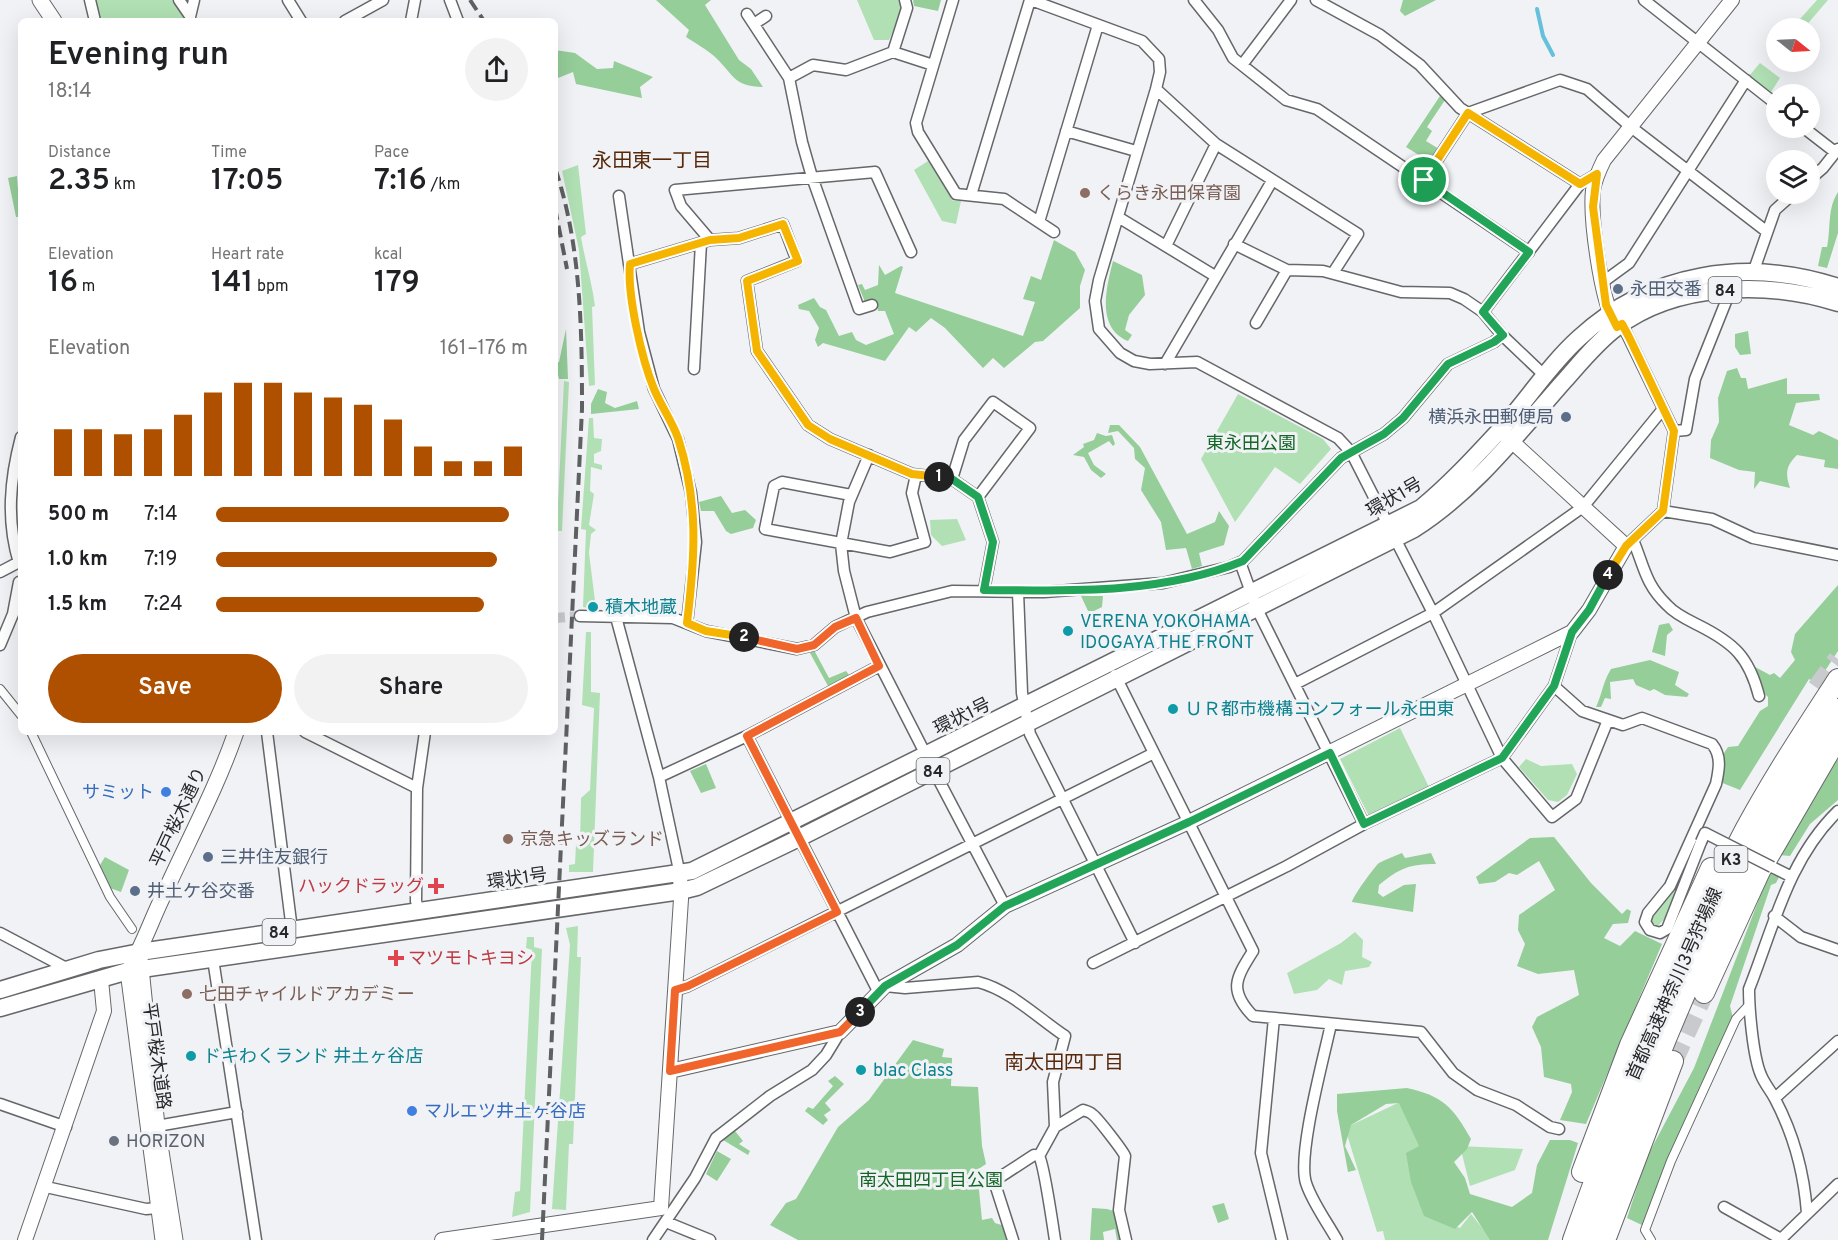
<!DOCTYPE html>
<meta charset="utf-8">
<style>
:root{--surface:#fff;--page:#f2f2f2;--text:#202124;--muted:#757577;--accent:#af5000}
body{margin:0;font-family:Overpass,"Noto Sans JP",sans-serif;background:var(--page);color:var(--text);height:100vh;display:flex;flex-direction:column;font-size:22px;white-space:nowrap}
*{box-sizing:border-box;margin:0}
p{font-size:20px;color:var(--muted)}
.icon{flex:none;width:33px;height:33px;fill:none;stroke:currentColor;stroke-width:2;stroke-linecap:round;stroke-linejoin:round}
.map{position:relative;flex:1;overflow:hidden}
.sheet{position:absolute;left:18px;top:18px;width:540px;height:717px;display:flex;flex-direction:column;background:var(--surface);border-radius:9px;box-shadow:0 6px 24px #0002}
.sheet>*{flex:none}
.needle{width:39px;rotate:108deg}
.controls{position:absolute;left:1766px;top:18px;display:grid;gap:12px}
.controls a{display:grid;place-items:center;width:54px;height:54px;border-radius:50%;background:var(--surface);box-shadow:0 6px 24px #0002;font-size:30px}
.pin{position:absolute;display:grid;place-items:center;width:51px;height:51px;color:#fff;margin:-26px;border:3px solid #fff;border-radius:50%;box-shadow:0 2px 6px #0007}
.km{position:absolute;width:30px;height:30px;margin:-15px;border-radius:50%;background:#222;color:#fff;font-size:16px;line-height:30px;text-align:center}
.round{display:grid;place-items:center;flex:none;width:63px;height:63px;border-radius:32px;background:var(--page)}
.summary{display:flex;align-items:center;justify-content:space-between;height:102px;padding:0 30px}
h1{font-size:33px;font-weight:600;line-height:45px}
.figures{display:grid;grid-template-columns:repeat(3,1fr);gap:9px;height:102px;padding:6px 30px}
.figures div{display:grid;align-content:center}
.figures b{font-size:30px;font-weight:600}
.figures small{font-size:16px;font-weight:400}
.figures p{font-size:16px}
.chart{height:168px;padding:12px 30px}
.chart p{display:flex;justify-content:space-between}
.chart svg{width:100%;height:108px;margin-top:6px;stroke:var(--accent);stroke-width:6}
.primary-button{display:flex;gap:12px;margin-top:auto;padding:12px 30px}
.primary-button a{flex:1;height:69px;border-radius:36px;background:var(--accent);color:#fff;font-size:24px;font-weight:600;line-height:69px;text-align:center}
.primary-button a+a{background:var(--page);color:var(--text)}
ul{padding:0 30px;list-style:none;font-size:20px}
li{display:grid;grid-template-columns:96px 72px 1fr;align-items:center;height:45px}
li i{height:15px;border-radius:8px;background:var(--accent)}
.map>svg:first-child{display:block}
</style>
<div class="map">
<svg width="1838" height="1240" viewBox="0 0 1838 1240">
<rect width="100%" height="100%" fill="#f1f2f6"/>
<path fill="#b1e0b4" d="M96,0H172L184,16V21H99Z
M857,0H902L903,9L889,40H874Z
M1817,0H1828L1804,28H1792Z
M1760,63L1780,78L1771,92L1749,76Z
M928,161L953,201H961L956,224L942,221L914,170Z
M578,165L586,234L581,237C585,261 592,282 595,306L592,307L595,385L589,386L579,250L562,171Z
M564,381L569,382L562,531H557L555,565Z
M1238,394L1323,439L1331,449L1300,484L1275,467L1235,522L1201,459Z
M589,418H593L594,438L602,439L601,451L594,454V463L602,465V470L591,467L590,491L594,494L589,525L596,530L591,534L589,553L595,601L591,609L583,607L586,530L581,529Z
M957,519L966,540L942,546L931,535L930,520Z
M586,632H591V692L600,693L593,872H569V865L575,864L576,844H580L581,798L590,790L594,708L582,705Z
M1400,728L1429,787L1369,816L1340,759Z
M1526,759L1541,766L1572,764L1577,774L1567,795L1558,802L1548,800L1519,767Z
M1690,851L1666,917L1658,926L1652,923V916Z
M578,926L577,957H581L573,1144H569L566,1210L552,1209L570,945L566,928Z
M1355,932L1363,940L1362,957L1372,962L1369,967L1345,971L1342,985L1329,979L1317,990L1294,994L1287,973L1341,943Z
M527,937H534V947L542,949L530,1212L512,1217L515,1192L520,1191L532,950L526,948Z
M1402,1101L1421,1148L1424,1213L1460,1228L1471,1214L1492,1240H1385L1383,1231L1377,1232L1345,1128Z
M1460,1146L1523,1149L1515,1170L1470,1186Z"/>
<path fill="#95ce99" d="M656,0H711L705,5L739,60L751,69L763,87C733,87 733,73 714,56C706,49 695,43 686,37L689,30Z
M913,0H941L938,11L914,6Z
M1403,0H1436L1405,16L1400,11Z
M555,50L575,53L597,69L613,68L614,61L653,77L640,87L642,98L576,84L573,72L558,78L555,75Z
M1440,96L1445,100L1427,127L1432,131L1426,141L1439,149L1430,162L1406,147Z
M17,176L18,189H21V217H16L8,178Z
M1838,192V233L1827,268L1818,266L1822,247H1827C1831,228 1827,209 1838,192Z
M1054,240L1075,252L1085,270L1080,286V308L1043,341L1035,342L1004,368L993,358L983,368L945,328L931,318L916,332L909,327L885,361L823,343L818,347L815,340L819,328L809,311L799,309L798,305L814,298L820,307L826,310L839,336L852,332L856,340L866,345L894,334L885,311H878L876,300L865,302L858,285L862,284L865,290L878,285L879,265L885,275L901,266L903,267L895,293L1023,336L1035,302L1023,299L1031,276L1041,280Z
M1113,261L1142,275L1145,295L1129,315L1125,330L1132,335L1128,341C1096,328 1106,288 1113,261Z
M566,329L568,379H559L555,362H559Z
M1748,331L1751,354L1740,355L1735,347V334Z
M1737,368L1741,378H1746L1748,389L1787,378V394H1819L1820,400L1796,403L1789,425L1813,435L1819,431L1838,440V469L1824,467L1825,460L1797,455C1786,466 1785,473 1790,488L1760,481L1754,489L1755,472L1739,470L1710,458L1711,440L1719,422L1718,398L1727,371Z
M598,389L607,392L605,403L615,408L637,401L639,409L591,414V404Z
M1110,425H1119L1140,447L1187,534L1215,522L1219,511L1229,526L1224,545L1199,553L1202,566L1192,569L1186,548L1166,550L1161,522L1141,490L1145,468L1135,459L1134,448L1118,431L1108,433Z
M1097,433L1106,436L1112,435L1115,444L1113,446L1109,441L1088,453L1094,465L1106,474L1101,478L1091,470L1084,457L1073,455L1084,447L1083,444L1094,440Z
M721,496L732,513L745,510L756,520L753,528L731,534L726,531L714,511H701L699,502Z
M1838,585V651L1817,683L1809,679L1740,790L1720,782L1722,756L1728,747L1738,746L1760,711L1768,706V697L1762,691L1755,667L1770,675L1774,673L1780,678L1795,660L1791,652L1795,634Z
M1081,596H1103L1102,607L1094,611L1101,628L1097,630Z
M1669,623L1673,630L1667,635L1665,656L1652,652L1659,625Z
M814,650L829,678L846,671L850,676L828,686L810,653Z
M1650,660L1679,672L1675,685L1689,694L1687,697L1665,695L1654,689L1650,691L1636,685L1633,679L1610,682L1611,699L1605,698L1601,707H1596C1602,694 1603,682 1611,669Z
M1838,755V800L1810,824L1790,856L1779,855Z
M706,764L716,788L701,793L690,771Z
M1554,837L1591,883L1622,914L1627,909L1631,911L1628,923L1613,924L1604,938L1620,946L1635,931L1662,944L1586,1124L1560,1120L1572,1092L1571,1084L1544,1077L1541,1047L1532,1027L1537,1017L1579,995L1574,970L1538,974L1517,966L1525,944L1518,930L1519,915L1555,890L1539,861L1517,875L1509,873L1495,882L1479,884L1476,877L1530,838Z
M1402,853L1405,858L1431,853L1436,864C1409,864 1400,868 1379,885L1378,893L1383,897L1404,885L1416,884L1413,912L1352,902C1353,896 1375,866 1379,863C1386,859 1395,856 1402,853Z
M105,857L129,870L121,892L110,888L100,865Z
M1769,873L1779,877L1776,883L1771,885L1730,1006L1733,1018L1644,1226L1627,1218L1647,1157L1694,1068Z
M913,1040L944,1049L942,1057L952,1058L951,1086L978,1087L982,1146L986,1164L977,1170L982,1220L992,1218L995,1223L1008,1227L1010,1240H798L770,1225L786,1203L796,1199L838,1127L869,1100Z
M835,1076L844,1084L825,1103L831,1110L824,1115L828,1120L823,1125L805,1111L808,1107L813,1109L833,1086L828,1081Z
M1407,1088C1443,1096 1453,1107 1471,1139L1467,1149L1454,1162L1465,1178L1470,1194L1512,1207L1532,1193L1537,1165L1550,1140H1570L1578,1143L1548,1240H1490L1472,1212L1455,1229L1424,1216L1411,1182L1406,1153L1419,1146L1399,1103L1386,1104L1351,1125L1345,1146L1356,1170L1348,1172L1337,1111V1094Z
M735,1131L743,1141L739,1144L750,1151L748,1155L723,1140Z
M717,1151L731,1159L717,1181L706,1174Z
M1224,1203L1229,1219L1218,1223L1212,1206Z
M1092,1208L1107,1209L1117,1212L1122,1240H1117L1115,1229L1103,1232L1104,1240H1090Z"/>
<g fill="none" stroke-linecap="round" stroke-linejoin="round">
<path stroke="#64c0db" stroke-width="4" d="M1537,9L1543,36L1553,55"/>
<path stroke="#c9cacd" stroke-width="10" stroke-dasharray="10 5" stroke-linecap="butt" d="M555,618L580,616"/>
<path stroke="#c9cacd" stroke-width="20" stroke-dasharray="20 10" stroke-linecap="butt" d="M1817,688L1838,659
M1673,1061L1704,993"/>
<defs>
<path id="pedestrian" d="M0,689L21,715
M31,732L110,897L132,929
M1651,1240L1645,1230L1671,1161L1736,1019L1749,1005"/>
<path id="minor" d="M90,0L95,21
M179,0L190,16
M288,0L301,21
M450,0L458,21
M953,0L916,123L918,132L956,194L1004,199L1054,232
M1031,0L1142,41L1159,59L1160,72L1156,89L1099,280L1095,301L1099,329L1120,353L1134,361L1150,364L1197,362L1338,438L1351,452L1433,613L1502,758L1552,817L1576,799L1608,720
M1194,0L1218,30L1233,58L1286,100L1317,109L1529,252
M1316,0L1380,35L1420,65L1460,108L1580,184
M1644,0L1776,104
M747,14L789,78
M189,21L194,0
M345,21L383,0
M411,21L415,0
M754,24L766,16
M893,52L933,65
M1242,65L1291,0
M1156,89L1216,144L1358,234L1333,273
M1804,128L1835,152
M1066,131L1136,151
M1424,180L1468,113L1560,80L1587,89L1631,127L1766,231
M1809,180L1823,168L1838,149
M971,195L1030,0
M619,196L639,332L654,389L678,439L691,493L696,542L687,623
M1118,217L1215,276
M1039,222L1098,25
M710,240L681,206L675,190L875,172L911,252
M1234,244L1287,270L1323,271L1401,292L1450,293L1464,299L1483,312L1502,335L1544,375
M1166,246L1216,144
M630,264L710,240L739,238L783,224L797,261L747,281L757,351L808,425L830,439L912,474L952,479L964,440L993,402L1030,428L978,497L993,542L984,590
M1754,270L1775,210L1793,194
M1603,282L1629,263L1746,80
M872,305L859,309L812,177L802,142L789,78L813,65L846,70L893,52L907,8L905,0
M1483,312L1580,184L1597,174
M1256,323L1287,270
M1622,324L1674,431L1663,511L1626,546
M1165,364L1272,181
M694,369L701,243
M1674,431L1686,430L1695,379L1731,289
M869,455L849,502L841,544L844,571L856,618L926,755
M952,479L978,497
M851,495L782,482L774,486L765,529L890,552L925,542L912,493L916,475
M1663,511L1712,519L1753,538L1838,555
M1633,540C1644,566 1645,584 1667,605C1675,614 1688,620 1698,625C1734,643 1749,657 1759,696
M1240,562L1257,609L1364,824
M19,563C6,520 10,479 21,437
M0,572L21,561
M1018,592L1022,693L1030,734L1135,943
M580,616L673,618L706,631L797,649L814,645L835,627L867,612L952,591L1044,592L1163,583L1229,567L1243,561L1341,458L1384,434L1403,418L1448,364L1494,342L1502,335
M616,617L659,777L680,875
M0,645L13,614L19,582
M1115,675L1253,951C1236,978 1228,990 1253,1016L1421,1032L1453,1073L1477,1090L1516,1105L1550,1127L1559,1129
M1295,684L1433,613L1583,507L1663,409
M1554,686L1582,711L1623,725L1642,718L1712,744C1722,756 1719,770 1716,784L1670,886L1648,913L1645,922L1650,930L1660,933L1667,929L1701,842
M267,732L292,930
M305,732L417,788
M747,736L879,993
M934,771L1005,906
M659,777L747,736L879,666
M1772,867L1792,877
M419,912L416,901L417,788L425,732
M1774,916L1801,937L1838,950
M0,933L70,970
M213,959L256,1240
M1093,963L1287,866L1364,824L1502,758L1554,686L1572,632
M885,986L905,988L978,982C1010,990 1038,1018 1065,1036L1053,1082L1055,1127L1039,1156L1034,1155L994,1181L1013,1240
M676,990L688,986L1154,753
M1274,1018L1261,1153L1282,1240
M1331,1024C1324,1057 1297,1155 1306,1183C1312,1202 1327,1222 1337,1240
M1775,1098L1838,1041
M0,1104L66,1127
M157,1126L237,1112
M1055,1127L1083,1110C1086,1111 1090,1112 1092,1114C1097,1117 1123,1151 1125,1156L1119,1210L1126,1240
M1039,1156C1044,1164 1053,1227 1055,1240
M46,1187L146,1209L158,1208
M1724,1207L1781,1239
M1807,1213C1804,1172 1794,1135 1775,1099C1771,1091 1764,1083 1761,1075C1753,1057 1749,1009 1749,989C1774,926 1788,860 1838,811
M666,1222L710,1240
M653,1240L695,1178L716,1138L770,1096L812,1070L826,1055L840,1032
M1780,1240L1838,1184"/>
<path id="tertiary" d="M1615,323C1601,300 1590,218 1593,190C1595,179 1599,170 1604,160L1732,0
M670,1071L840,1032L885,986L957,945L1005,906L1189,822L1572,632L1589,610L1626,546L1506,436
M25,1240L104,1011L101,980
M442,1240L661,1208L681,899L680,875"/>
<path id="secondary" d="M40,0L54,21
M140,958L157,1126L175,1240
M163,1240L128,971C143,946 152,918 165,892C189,839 217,787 236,732"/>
<path id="primary" d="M0,990L99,960L140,952L692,871L1421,508C1449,485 1474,458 1499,431C1527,401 1548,366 1579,338C1650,272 1747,257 1838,287
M0,1008L128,971L681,891L697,887L799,838L1414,529C1474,491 1518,433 1565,380C1581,362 1597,342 1616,328C1676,282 1769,281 1838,303"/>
<path id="motorway" d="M1704,993L1760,871L1838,737
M1582,1172L1630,1045L1711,868
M1607,1235L1673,1061
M1573,1240C1623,1100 1676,961 1745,830C1773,778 1806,728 1838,679
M1592,1240C1653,1055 1730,872 1838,709"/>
</defs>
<use href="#pedestrian" stroke="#66676a" stroke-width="10"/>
<use href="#minor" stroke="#66676a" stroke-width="13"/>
<use href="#tertiary" stroke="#66676a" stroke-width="16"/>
<use href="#secondary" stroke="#66676a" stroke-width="17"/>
<use href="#primary" stroke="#66676a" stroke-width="19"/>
<use href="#motorway" stroke="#66676a" stroke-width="22"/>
<use href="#pedestrian" stroke="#fff" stroke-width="8"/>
<use href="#minor" stroke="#fff" stroke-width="10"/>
<use href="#tertiary" stroke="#fff" stroke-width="14"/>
<use href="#secondary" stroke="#fff" stroke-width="15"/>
<use href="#primary" stroke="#fff" stroke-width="16"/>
<use href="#motorway" stroke="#fff" stroke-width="20"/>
<path stroke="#5f6062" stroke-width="4" stroke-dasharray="12 6" stroke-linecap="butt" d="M470,0L484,21
M555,208L567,269
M542,1240L582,409C582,329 581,244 555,168"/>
<defs>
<path id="minor-bridge" d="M1701,842L1705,833L1772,867"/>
</defs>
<use href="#minor-bridge" stroke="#66676a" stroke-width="13" stroke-linecap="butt"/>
<use href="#minor-bridge" stroke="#fff" stroke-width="10"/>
</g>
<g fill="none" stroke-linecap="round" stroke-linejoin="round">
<defs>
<path id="split-1" d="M939,477L952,479L978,497L993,542L984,590C1070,591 1162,594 1243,561L1341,458L1384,434L1403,418L1448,364L1494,342L1503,335L1483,312L1529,252L1424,180"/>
<path id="split-2" d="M744,637L706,631L687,623C695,557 699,503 678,438C672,421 661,406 654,389C642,360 627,295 630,264L710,240L739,238L783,224L798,261L747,281L757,351L808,425L830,439L912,474L939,477"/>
<path id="split-3" d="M744,637L797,649L814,645L835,627L856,618L879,666L747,736L837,912L688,986L675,990L670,1071L840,1032L860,1012"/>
<path id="split-4" d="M860,1012L885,986L957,945L1005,906L1189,822L1330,753L1364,824L1502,758L1554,686L1572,632L1589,610L1608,575"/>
<path id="split-5" d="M1424,180L1468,113L1580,184L1597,174L1593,207L1606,305L1617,327L1622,324L1629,337L1674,431L1663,511L1626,546L1608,575"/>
</defs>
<use href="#split-1" stroke="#fff" stroke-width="12"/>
<use href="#split-2" stroke="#fff" stroke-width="12"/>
<use href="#split-3" stroke="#fff" stroke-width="12"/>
<use href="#split-4" stroke="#fff" stroke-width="12"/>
<use href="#split-5" stroke="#fff" stroke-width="12"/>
<use href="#split-1" stroke="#22a559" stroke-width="8"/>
<use href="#split-2" stroke="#f5b400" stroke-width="8"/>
<use href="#split-3" stroke="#f0652b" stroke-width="8"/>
<use href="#split-4" stroke="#22a559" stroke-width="8"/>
<use href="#split-5" stroke="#f5b400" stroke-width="8"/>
</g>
<g fill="#8d6e63" stroke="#f1f2f6" stroke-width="2">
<circle cx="1085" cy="193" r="6"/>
<circle cx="508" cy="839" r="6"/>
<circle cx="187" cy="994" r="6"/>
</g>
<g fill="#5c6f8a" stroke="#f1f2f6" stroke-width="2">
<circle cx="1618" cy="289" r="6"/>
<circle cx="1566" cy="417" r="6"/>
<circle cx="208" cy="857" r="6"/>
<circle cx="135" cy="891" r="6"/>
</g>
<g fill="#0f9aa8" stroke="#f1f2f6" stroke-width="2">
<circle cx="593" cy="607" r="6"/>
<circle cx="1068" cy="631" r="6"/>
<circle cx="1173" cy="709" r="6"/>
<circle cx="191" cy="1056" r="6"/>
<circle cx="861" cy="1070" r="6"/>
</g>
<g fill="#3f7fe0" stroke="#f1f2f6" stroke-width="2">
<circle cx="166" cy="792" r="6"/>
<circle cx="412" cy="1111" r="6"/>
</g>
<g fill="#e0444e" stroke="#f1f2f6" stroke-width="2">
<path d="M433 877h6v6h6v6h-6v6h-6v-6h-6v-6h6z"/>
<path d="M393 949h6v6h6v6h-6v6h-6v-6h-6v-6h6z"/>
</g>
<circle fill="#6b7280" stroke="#f1f2f6" stroke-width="2" cx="114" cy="1141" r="6"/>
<g text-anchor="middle" stroke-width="6" stroke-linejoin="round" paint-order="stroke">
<g fill="#f1f2f6" stroke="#646567" stroke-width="1.5">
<rect x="1708.5" y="277" width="33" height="26" rx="4.5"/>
<rect x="916.5" y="758" width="33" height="26" rx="4.5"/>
<rect x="1714.5" y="846" width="33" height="26" rx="4.5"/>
<rect x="262.5" y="919" width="33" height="26" rx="4.5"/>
</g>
<g font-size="16" font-weight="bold" fill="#28282a">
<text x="1725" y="296">84</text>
<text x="933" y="777">84</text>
<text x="1731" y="865">K3</text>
<text x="279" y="938">84</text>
</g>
<g font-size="18" fill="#785e54" stroke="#f1f2f6" text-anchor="start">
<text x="1097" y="199">くらき永田保育園</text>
<text x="520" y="845">京急キッズランド</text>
<text x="199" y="1000">七田チャイルドアカデミー</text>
</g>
<g font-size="18" fill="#4e5e75" stroke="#f1f2f6" text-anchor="start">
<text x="1630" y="295">永田交番</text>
<text x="1554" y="423" text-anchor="end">横浜永田郵便局</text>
<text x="220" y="863">三井住友銀行</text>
<text x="147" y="897">井土ケ谷交番</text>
</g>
<g font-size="18" fill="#136625" stroke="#f1f2f6">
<text x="1251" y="449">東永田公園</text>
<text x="931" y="1186">南太田四丁目公園</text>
</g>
<g font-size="18" fill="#28282a" stroke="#f1f2f6">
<text transform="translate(1394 497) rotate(-30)" y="6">環状1号</text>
<text transform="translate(962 716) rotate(-26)" y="6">環状1号</text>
<text transform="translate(178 817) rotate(-65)" y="6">平戸桜木通り</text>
<text transform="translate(517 878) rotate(-8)" y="6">環状1号</text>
<text transform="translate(1674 984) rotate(-66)" y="6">首都高速神奈川3号狩場線</text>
<text transform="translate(157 1056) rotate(82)" y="6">平戸桜木道路</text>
</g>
<g font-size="18" fill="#0d838f" stroke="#f1f2f6" text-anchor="start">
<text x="605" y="613">積木地蔵</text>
<text x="1080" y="627">VERENA YOKOHAMA<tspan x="1080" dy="21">IDOGAYA THE FRONT</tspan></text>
<text x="1185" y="715">ＵＲ都市機構コンフォール永田東</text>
<text x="203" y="1062">ドキわくランド 井土ヶ谷店</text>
<text x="873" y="1076">blac Class</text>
</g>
<g font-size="18" fill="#366cbe" stroke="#f1f2f6" text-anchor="end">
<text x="154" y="798">サミット</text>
<text x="424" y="1117" text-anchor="start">マルエツ井土ヶ谷店</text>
</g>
<g font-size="18" fill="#be3a42" stroke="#f1f2f6" text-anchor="end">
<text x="424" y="892">ハックドラッグ</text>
<text x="408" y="964" text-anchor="start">マツモトキヨシ</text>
</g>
<g font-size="18" fill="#5b616d" stroke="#f1f2f6" text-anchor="start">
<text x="126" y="1147">HORIZON</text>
</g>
<g font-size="20" fill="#57290a" stroke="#f1f2f6">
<text x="652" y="167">永田東一丁目</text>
<text x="1064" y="1069">南太田四丁目</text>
</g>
</g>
</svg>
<div class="controls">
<a><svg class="needle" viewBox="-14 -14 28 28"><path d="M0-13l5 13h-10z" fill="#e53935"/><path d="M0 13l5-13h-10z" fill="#757577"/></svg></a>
<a><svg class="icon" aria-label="locate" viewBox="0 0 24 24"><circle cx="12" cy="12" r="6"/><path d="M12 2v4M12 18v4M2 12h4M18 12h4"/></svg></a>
<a><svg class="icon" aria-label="layers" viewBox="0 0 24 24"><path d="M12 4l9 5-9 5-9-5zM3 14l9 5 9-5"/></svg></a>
</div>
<div class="pin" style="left:1424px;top:180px;background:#1e9e55"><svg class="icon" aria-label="arrive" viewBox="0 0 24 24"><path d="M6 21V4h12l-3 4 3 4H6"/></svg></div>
<b class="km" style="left:939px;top:477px">1</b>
<b class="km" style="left:744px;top:637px">2</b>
<b class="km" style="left:860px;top:1012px">3</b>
<b class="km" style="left:1608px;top:575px">4</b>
<section class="sheet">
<div class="summary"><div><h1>Evening run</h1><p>18:14</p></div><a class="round"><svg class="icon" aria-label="share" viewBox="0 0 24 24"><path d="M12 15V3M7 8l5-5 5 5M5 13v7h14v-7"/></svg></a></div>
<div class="figures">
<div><p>Distance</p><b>2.35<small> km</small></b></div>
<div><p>Time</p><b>17:05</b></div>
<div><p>Pace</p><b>7:16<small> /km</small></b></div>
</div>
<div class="figures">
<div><p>Elevation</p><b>16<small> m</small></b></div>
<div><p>Heart rate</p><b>141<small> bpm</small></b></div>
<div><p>kcal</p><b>179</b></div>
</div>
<div class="chart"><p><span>Elevation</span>161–176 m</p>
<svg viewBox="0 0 160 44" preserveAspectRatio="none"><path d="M5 44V25M15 44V25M25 44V27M35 44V25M45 44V19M55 44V10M65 44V6M75 44V6M85 44V10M95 44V12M105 44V15M115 44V21M125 44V32M135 44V38M145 44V38M155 44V32"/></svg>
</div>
<ul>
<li><b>500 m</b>7:14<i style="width:94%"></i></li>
<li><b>1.0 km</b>7:19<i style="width:90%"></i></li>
<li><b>1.5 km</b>7:24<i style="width:86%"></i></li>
</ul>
<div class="primary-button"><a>Save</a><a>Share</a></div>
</section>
</div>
